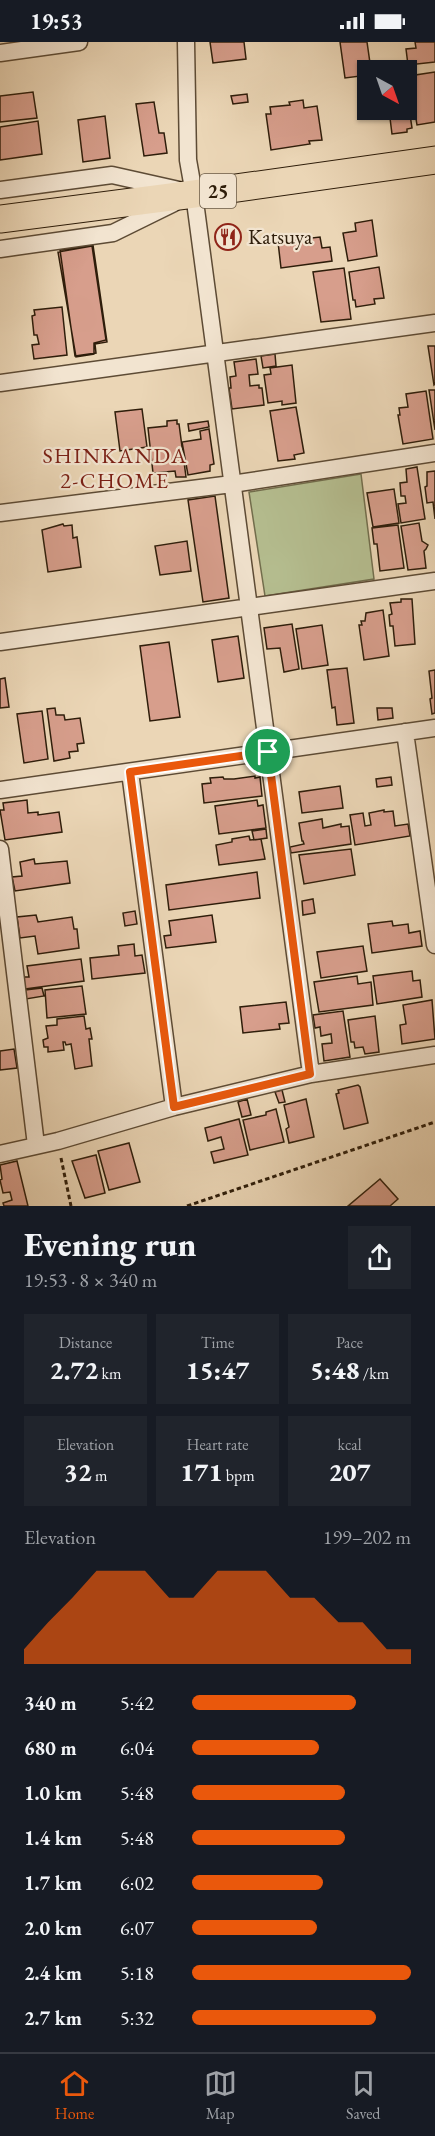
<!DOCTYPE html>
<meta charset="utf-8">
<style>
:root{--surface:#171b24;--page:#20242c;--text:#f1f3f6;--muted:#9ea1a6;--line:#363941;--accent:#ea580c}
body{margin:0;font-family:"EB Garamond",serif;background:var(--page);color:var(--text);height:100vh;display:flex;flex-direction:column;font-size:22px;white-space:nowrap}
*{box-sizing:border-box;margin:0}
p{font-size:20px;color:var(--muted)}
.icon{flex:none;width:33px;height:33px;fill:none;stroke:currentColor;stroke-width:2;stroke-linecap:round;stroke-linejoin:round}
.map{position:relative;height:1164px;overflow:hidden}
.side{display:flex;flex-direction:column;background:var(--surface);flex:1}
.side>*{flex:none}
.needle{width:39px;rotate:140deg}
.controls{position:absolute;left:357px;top:18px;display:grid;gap:12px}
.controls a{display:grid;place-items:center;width:60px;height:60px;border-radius:0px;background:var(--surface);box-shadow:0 2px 4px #0004;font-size:30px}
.pin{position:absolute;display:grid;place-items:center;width:51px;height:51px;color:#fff;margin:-26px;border:3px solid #fff;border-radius:50%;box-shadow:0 2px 6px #0007}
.round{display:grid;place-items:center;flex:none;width:63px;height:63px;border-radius:0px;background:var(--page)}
.overview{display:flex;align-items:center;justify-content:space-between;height:102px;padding:0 24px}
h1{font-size:33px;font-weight:800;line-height:45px}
.metrics{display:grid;grid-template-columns:repeat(3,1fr);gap:9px;height:102px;padding:6px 24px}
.metrics div{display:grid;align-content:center;border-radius:0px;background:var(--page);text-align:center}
.metrics b{font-size:26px;font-weight:800}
.metrics small{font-size:16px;font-weight:400}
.metrics p{font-size:16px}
.chart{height:168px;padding:12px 24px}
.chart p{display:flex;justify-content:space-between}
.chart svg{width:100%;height:108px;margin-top:6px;fill:var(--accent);opacity:.7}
ul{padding:0 24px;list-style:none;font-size:20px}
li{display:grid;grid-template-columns:96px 72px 1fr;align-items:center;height:45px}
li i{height:15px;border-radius:8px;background:var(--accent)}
.status{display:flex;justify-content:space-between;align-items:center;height:42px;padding:0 30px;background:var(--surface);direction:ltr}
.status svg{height:16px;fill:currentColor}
.menu{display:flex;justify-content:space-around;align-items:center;height:84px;border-top:2px solid var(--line);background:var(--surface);font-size:16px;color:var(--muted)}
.menu a{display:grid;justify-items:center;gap:3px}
.menu .active{color:var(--accent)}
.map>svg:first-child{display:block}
</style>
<div class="status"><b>19:53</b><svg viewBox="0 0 49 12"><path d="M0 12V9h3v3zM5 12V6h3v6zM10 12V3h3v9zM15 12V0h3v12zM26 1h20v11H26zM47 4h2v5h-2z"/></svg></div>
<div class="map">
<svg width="435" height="1164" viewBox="0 0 435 1164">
<rect width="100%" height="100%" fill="#ebd6b6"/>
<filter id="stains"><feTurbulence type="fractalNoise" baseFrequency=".00333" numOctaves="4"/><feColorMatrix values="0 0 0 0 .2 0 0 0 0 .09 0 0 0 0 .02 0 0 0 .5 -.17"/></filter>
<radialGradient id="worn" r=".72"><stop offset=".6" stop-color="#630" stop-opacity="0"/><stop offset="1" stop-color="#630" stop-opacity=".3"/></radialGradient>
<path fill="#b5be90" stroke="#726e4d" stroke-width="1.5" d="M361,432L374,537L265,554L249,450Z"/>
<path fill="#d79e8c" stroke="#2e1d0a" stroke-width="1.5" d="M210,0H244L246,17L213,21Z
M340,0H367L371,28H368V36L360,38V34L345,36Z
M415,0H435V20L408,23L406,7L416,6Z
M435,30V80L417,83L409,34Z
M406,46L412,86L407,87V90L392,92L389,68H406Z
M33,50L37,76L0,80V54Z
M247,52L248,60L233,62L231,54Z
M303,58L304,66L317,64L322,98L309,99L310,102L271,108L266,72H271L270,65L290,63L289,60Z
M154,60L159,91H164L167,111L144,114L136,62Z
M105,74L110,116L83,120L78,78Z
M38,79L42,112L0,118V85Z
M372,178L377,214L348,219L343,191L356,189L355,181Z
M320,195L322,206L330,205L332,219L281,226L278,200Z
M93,203L107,300L95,302L96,311L75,314L60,208Z
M92,204L106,298L94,301V312L76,315L58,210Z
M379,225L384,256L374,257L375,262L356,265L355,258H353L349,230Z
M344,226L351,277L321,280L313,230Z
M62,265L67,313L34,317L32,303L39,302L37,293H34L32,274L35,273L34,268Z
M428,304H435V342L434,343Z
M275,312L276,324L263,326L261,314Z
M256,317L258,332L249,333L250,344L259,343V346H262L264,363L232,367L229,346H231L230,335L236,334L234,320Z
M292,323L296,361L282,363V359L268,361L264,333L271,332L270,326Z
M429,348H435V388Z
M426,349L433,397L403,402L398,373H400L399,366L408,365L406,352Z
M296,365L304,411L294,413L295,417L278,419L270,369Z
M142,367L147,405L120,409L115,370Z
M177,378V382H179L186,435H176L175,429L153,431L148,386L167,384V379Z
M208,379L209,385L189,389L188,382Z
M209,387L214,422L210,423V429L188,433L182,400L201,397L200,389Z
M417,425L425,477L401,481L398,462L406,461L405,454H401L400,441L407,440L406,427Z
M435,429V477L433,460L427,461L425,445L427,444V430Z
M394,447L399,481L373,485L367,451Z
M215,454L229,556L203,560L188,458Z
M419,481L422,499L428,503L426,507L424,509L426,526L408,528L401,484Z
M63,482L64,484L72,483L73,496L77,495L81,525L48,530L42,488Z
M398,483L404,526L380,529L377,502H374L372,486Z
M187,499L191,529L160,533L155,504Z
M401,557H412L415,602L395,604L393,584H390L389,573L392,572L390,561L401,560Z
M383,568L389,614L364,618L359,583H362L361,579H365L366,571Z
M292,582L299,627L284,630L280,606L267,607L264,586Z
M322,583L328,623L302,627L296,587Z
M238,594L244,636L218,640L212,598Z
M169,600L180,675L150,679L140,604Z
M347,626L354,681L337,683L335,665L332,666L327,628Z
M435,628V671L432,672L430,657L432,656L429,629Z
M5,636L9,665L0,666V637Z
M55,666L56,673H64L65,678L80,676L84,701L77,702L78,709L69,710L70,716L54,719L47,667Z
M377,666H392L393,676L378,678Z
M42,669L48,717L24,721L17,672Z
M255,734V736L260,735L262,754L204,761L202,742L211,741L210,736L223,735L224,737H234Z
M391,735L392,743L377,745L376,737Z
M340,744L343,766L302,771L299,750Z
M27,758L28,771L38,770V773L59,770L62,790L5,798L0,768H4L3,761Z
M257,758L258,764L263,763L266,786L219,792L215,764Z
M384,768V770L393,769L395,784L408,782L410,794L355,803L350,773L363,771L365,784L371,783L369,771Z
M322,777L323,786L341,782V785L349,784L351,802L291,811L290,805L304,802L303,799H302L299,781Z
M266,787L267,796L254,798L252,789Z
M249,794L250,798L261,797L265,817L219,823L216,803L232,800V797Z
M351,807L355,833L304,842L299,813Z
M34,817L35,822L67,819L70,841L15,849L12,835L22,834L20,820Z
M257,830L260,856L169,868L166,843Z
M313,857L315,871L303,873L302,859Z
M135,869L137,882L125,884L123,871Z
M36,873L38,880L72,875L74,887H77L79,906L38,912L35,894L20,896L17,875Z
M212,873L216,900L166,906L164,894L171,893L169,879Z
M392,879L393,884L408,882L409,891L420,889L422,904L372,911L368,882Z
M134,902L135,914L142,913L145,931L92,937L90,916L119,913L118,904Z
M363,904L367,929L321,936L317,910Z
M81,917L84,939L25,947L23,935H29L27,924Z
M412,929L413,939L420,938L422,955L377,962L373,934Z
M357,934L358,942L371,940L373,963L319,970L314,940Z
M82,944L86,972L47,976L45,948Z
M42,946L44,954L26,957L25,948Z
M432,958L435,997L402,1002L400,983L406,982L403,963Z
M286,960L289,981L279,982L280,987L243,991L240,965Z
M343,969L350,1015L324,1019L322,1002L332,1001L331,992L321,994L320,985L315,986L313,973Z
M84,974L86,987L90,986L92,997H89L92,1024L75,1027L71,1002L66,1003L65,1000H63L64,1008L48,1010V1005H44L43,998L48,996L46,984L57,983V977Z
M375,974L379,1010L365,1012L363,1005L355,1006L354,1000H351L348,978Z
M14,1007L17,1026L0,1028V1009Z
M358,1043L360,1045L368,1081L344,1087L336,1052L339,1051L338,1048Z
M282,1048L285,1060L279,1061L275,1050Z
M247,1057L251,1073L242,1075L238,1060Z
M306,1057L314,1095L289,1101L286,1087L289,1085L284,1063Z
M276,1067L284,1100L250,1108L243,1078L266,1073V1070Z
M239,1077L248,1113L214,1121L211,1110L224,1107L221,1095L208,1099L205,1086Z
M129,1101L140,1140L109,1148L98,1109Z
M96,1113L105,1151L85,1156L72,1119Z
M17,1119L28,1164H4L3,1161L12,1158L10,1150L3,1151L0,1138L2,1137L0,1123Z
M380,1137L398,1157L390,1164H348Z"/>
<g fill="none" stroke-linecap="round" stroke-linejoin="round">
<defs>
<path id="minor" d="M186,0L188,118L194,152L311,1032
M0,11L79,0
M0,148L112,133L179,148
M0,207L113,191L174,161
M0,341L435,281
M0,471L232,442L435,411
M0,600L435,539
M405,690L435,903
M130,730L174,1065
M0,748L435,686
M0,807L36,1103
M0,1112L58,1099L174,1065L311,1032L435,1013"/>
<path id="primary" d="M0,177L194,152L435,118"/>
</defs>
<use href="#minor" stroke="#5d4b35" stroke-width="19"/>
<use href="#primary" stroke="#2e1d0a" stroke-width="29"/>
<path stroke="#2e1d0a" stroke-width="3" stroke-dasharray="4.5 3" stroke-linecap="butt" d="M61,1116L71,1164
M187,1164L435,1080"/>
<use href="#minor" stroke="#f2e4d0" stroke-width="16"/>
<use href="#primary" stroke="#ebd6b6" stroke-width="27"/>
</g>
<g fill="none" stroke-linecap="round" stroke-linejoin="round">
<defs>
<path id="route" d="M268,710L310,1032L174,1065L130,730Z"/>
</defs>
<use href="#route" stroke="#fff" stroke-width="12"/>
<use href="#route" stroke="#ea580c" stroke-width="8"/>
</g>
<defs>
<symbol id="restaurant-ring" viewBox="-11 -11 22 22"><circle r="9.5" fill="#f2e4d0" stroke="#8f2418" stroke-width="1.5"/><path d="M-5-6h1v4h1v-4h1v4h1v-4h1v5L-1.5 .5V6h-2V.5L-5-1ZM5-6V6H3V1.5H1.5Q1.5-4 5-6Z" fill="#8f2418"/></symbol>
</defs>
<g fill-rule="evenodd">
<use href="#restaurant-ring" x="213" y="180" width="30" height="30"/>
</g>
<g text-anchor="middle" stroke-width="4.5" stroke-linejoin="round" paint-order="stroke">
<rect fill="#f2e4d0" stroke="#695945" stroke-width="1.5" x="200" y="132" width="36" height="34" rx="4.5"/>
<g font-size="20" font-weight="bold" fill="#2e1d0a">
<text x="218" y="156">25</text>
</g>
<g font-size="21" fill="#2e1d0a" stroke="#f2e4d0" text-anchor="start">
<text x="248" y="202">Katsuya</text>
</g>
<g font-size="22" letter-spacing="1.5" fill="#7a1f14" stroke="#f2e4d0">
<text x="115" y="421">SHINKANDA<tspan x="115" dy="25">2-CHOME</tspan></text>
</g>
</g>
<rect width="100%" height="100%" filter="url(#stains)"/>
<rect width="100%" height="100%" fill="url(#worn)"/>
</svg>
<div class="controls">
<a><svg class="needle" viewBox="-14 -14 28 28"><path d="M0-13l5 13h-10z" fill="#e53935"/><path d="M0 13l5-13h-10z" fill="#9ea1a6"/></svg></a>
</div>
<div class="pin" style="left:268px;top:710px;background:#1e9e55"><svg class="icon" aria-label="arrive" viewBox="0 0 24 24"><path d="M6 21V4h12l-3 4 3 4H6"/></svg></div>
</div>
<section class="side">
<div class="overview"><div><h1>Evening run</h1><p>19:53 · 8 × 340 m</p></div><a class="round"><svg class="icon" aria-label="share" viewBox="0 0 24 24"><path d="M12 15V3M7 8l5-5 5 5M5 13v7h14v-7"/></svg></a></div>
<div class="metrics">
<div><p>Distance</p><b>2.72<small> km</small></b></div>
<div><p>Time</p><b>15:47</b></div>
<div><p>Pace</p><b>5:48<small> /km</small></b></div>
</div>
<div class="metrics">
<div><p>Elevation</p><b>32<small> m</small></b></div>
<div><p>Heart rate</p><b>171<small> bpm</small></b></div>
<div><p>kcal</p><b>207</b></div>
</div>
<div class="chart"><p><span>Elevation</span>199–202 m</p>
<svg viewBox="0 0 160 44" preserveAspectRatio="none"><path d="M0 44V38L10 27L20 17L30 6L40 6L50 6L60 17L70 17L80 6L90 6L100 6L110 17L120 17L130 27L140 27L150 38L160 38V44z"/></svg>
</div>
<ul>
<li><b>340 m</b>5:42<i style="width:75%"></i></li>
<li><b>680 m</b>6:04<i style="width:58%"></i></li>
<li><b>1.0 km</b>5:48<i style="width:70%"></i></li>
<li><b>1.4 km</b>5:48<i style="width:70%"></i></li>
<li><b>1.7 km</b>6:02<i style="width:60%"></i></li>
<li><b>2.0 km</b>6:07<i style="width:57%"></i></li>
<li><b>2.4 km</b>5:18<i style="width:100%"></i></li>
<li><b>2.7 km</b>5:32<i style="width:84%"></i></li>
</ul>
</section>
<nav class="menu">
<a class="active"><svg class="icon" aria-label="home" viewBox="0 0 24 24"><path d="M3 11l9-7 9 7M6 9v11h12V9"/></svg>Home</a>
<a><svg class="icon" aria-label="map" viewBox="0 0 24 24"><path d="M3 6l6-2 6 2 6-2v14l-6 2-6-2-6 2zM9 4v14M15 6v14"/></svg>Map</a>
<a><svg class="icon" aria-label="saved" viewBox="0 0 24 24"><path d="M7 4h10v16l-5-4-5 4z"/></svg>Saved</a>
</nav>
